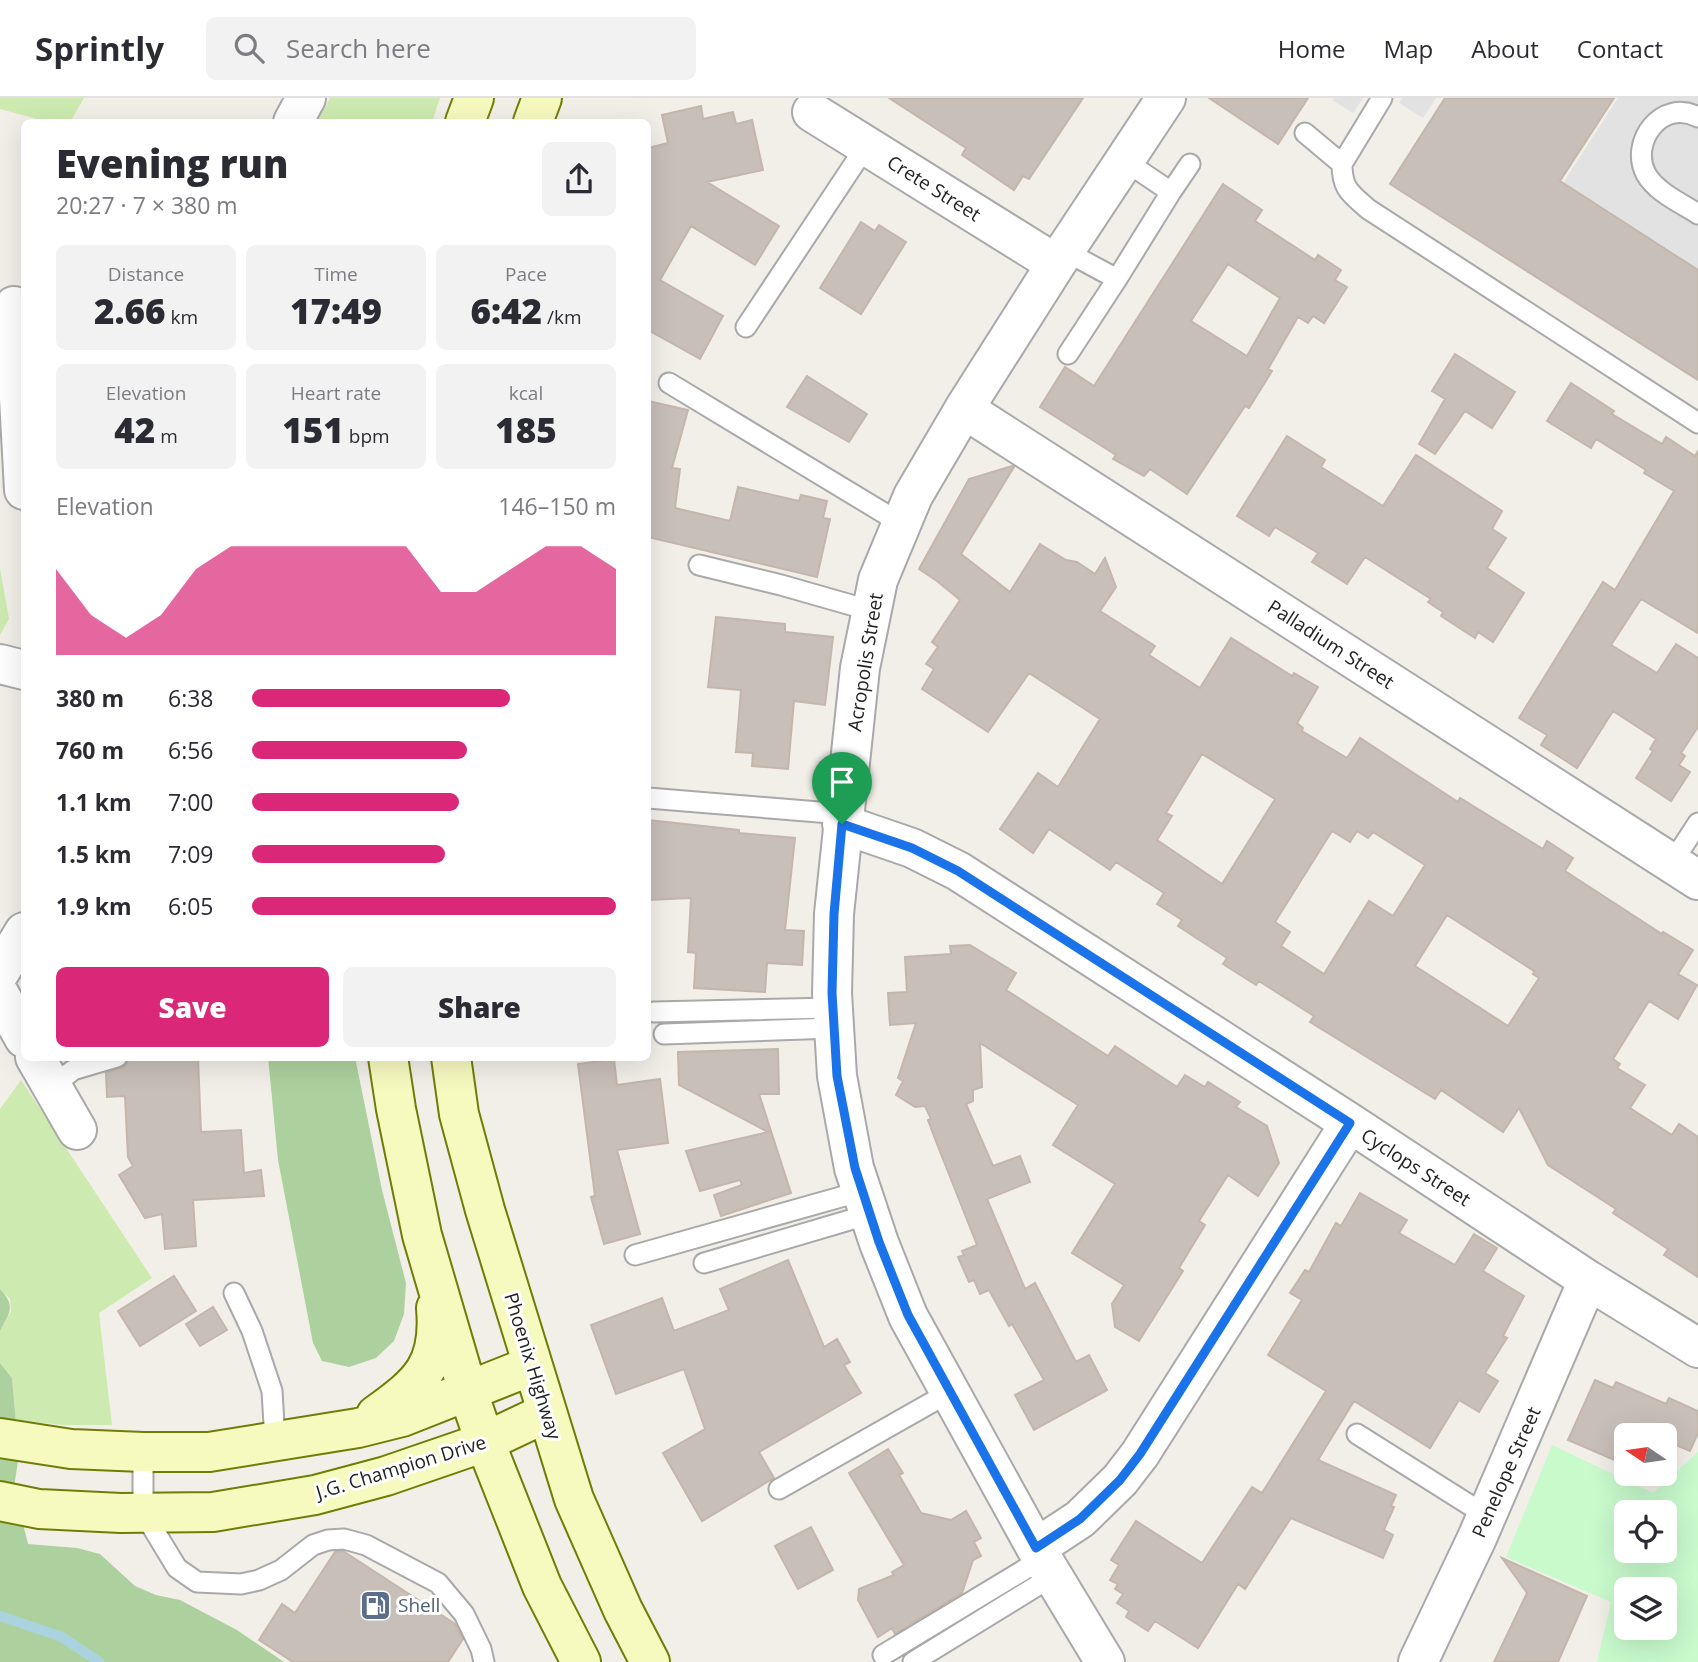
<!DOCTYPE html>
<meta charset="utf-8">
<style>
:root{--surface:#fff;--page:#f2f2f3;--text:#2b2b33;--muted:#7c7c81;--line:#e1e1e2;--accent:#db2777}
body{margin:0;font-family:"Open Sans",sans-serif;background:var(--page);color:var(--text);height:100vh;display:flex;flex-direction:column;font-size:26px;white-space:nowrap}
*{box-sizing:border-box;margin:0}
p{font-size:23px;color:var(--muted)}
.icon{flex:none;width:38px;height:38px;fill:none;stroke:currentColor;stroke-width:2;stroke-linecap:round;stroke-linejoin:round}
.map{position:relative;flex:1;overflow:hidden}
.panel{position:absolute;left:21px;top:21px;width:630px;height:942px;display:flex;flex-direction:column;background:var(--surface);border-radius:10px;box-shadow:0 7px 28px #0002}
.panel>*{flex:none}
.needle{width:46px;rotate:283deg}
.buttons{position:absolute;left:1614px;top:1325px;display:grid;gap:14px}
.buttons a{display:grid;place-items:center;width:63px;height:63px;border-radius:10px;background:var(--surface);box-shadow:0 7px 28px #0002;font-size:35px}
.pin{position:absolute;display:grid;place-items:center;width:60px;height:60px;color:#fff;margin:-72px -30px;border-radius:50% 50% 50% 0;rotate:-45deg;box-shadow:0 0 7px #0007}
.pin .icon{rotate:45deg}
.round{display:grid;place-items:center;flex:none;width:74px;height:74px;border-radius:10px;background:var(--page)}
.overview{display:flex;align-items:center;justify-content:space-between;height:119px;padding:0 35px}
h1{font-size:38px;font-weight:800;line-height:52px}
.stats{display:grid;grid-template-columns:repeat(3,1fr);gap:10px;height:119px;padding:7px 35px}
.stats div{display:grid;align-content:center;border-radius:10px;background:var(--page);text-align:center}
.stats b{font-size:35px;font-weight:800}
.stats small{font-size:19px;font-weight:400}
.stats p{font-size:19px}
.chart{height:196px;padding:14px 35px}
.chart p{display:flex;justify-content:space-between}
.chart svg{width:100%;height:126px;margin-top:7px;fill:var(--accent);opacity:.7}
.primary-button{display:flex;gap:14px;margin-top:auto;padding:14px 35px}
.primary-button a{flex:1;height:80px;border-radius:10px;background:var(--accent);color:#fff;font-size:28px;font-weight:800;line-height:80px;text-align:center}
.primary-button a+a{background:var(--page);color:var(--text)}
ul{padding:0 35px;list-style:none;font-size:23px}
li{display:grid;grid-template-columns:112px 84px 1fr;align-items:center;height:52px}
li i{height:18px;border-radius:9px;background:var(--accent)}
header{display:flex;align-items:center;gap:42px;box-sizing:border-box;height:98px;padding:0 35px;background:var(--surface);border-bottom:2px solid var(--line)}
header strong{font-size:33px}
nav{display:flex;gap:38px;margin-inline-start:auto;font-size:24px}
.search{width:490px;height:63px;background:var(--page);display:flex;align-items:center;gap:18px;box-sizing:border-box;padding:0 24px;border-radius:10px;color:var(--muted);font-size:26px}
.map>svg:first-child{display:block}
</style>
<header>
<strong>Sprintly</strong>
<div class="search"><svg class="icon" aria-label="search" viewBox="0 0 24 24"><circle cx="10" cy="10" r="6"/><path d="M15 15l6 6"/></svg>Search here</div>
<nav><a>Home</a><a>Map</a><a>About</a><a>Contact</a></nav>
</header>
<div class="map">
<svg width="1698" height="1564" viewBox="0 0 1698 1564">
<rect width="100%" height="100%" fill="#f2efe9"/>
<path fill="#cdebb0" d="M0,0H84L70,24H48L0,11Z
M330,0H440L432,24H317Z
M0,470L9,521L0,537Z
M21,982L152,1180L99,1215L112,1327H62L16,1322L12,1280L0,1265V1233L11,1213L10,1201L0,1191V1011Z"/>
<path fill="#add19e" d="M268,959H355L382,1092L406,1185L404,1216L394,1243L376,1260L349,1269L322,1263L313,1245L278,1062Z
M0,1191C16,1208 10,1214 0,1233Z
M0,1265L12,1280L19,1357L14,1389L28,1446L77,1450L100,1456L135,1488L156,1497L180,1502L237,1532L284,1564H0Z"/>
<path fill="#c8facc" fill-rule="evenodd" d="M1552,1347L1653,1395L1698,1354V1564H1597L1611,1504L1506,1459ZM1626,1414H1664V1452H1626ZM1626,1491H1664V1530H1626Z"/>
<path fill="#e2e2e2" d="M1334,0H1363L1353,15L1332,2Z
M1402,0H1436L1423,20L1399,5Z
M1618,0H1698V179L1563,85Z"/>
<g fill="none" stroke-linecap="round" stroke-linejoin="round">
<path stroke="#aad3df" stroke-width="10" d="M0,1518L62,1539L99,1564"/>
</g>
<path fill="#c7bfb8" stroke="#c4b6ab" stroke-width="2" fill-rule="evenodd" d="M889,0H1083L1029,81L1023,78L1014,92L962,57L966,50Z
M1209,0H1308L1278,46Z
M1445,0H1614L1560,83L1698,172V282L1390,86Z
M701,8L703,21L733,14L736,26L752,22L763,72L707,84L779,128L755,167L691,128L660,182L723,218L700,261L648,232V50L668,45L662,17Z
M1223,86L1262,112L1255,123L1315,162L1318,157L1341,172L1335,182L1347,189L1324,225L1313,218L1308,225L1298,219L1268,271L1272,273L1249,310L1245,308L1187,396L1150,371L1144,378L1113,361L1116,357L1040,309L1065,269L1094,288ZM1228,166L1280,200L1247,258L1191,223Z
M861,124L875,133L879,127L906,144L861,216L820,190Z
M1455,256L1515,294L1492,330L1465,313L1435,356L1419,346L1445,301L1432,293Z
M807,278L867,316L849,344L787,309Z
M1571,285L1614,313L1612,316L1662,346L1666,339L1695,358L1698,353V535L1641,501L1611,547L1657,575L1676,546L1698,560V629L1681,655L1685,658L1679,667L1690,674L1671,703L1636,680L1653,653L1650,651L1656,641L1613,613L1577,670L1541,647L1547,637L1519,620L1603,484L1615,492L1674,393L1644,375L1646,372L1596,341L1591,350L1547,323Z
M648,303L688,312L672,370L680,371L675,410L730,423L738,389L799,403L801,397L827,403L823,420L830,421L817,479L648,439Z
M1287,338L1325,362L1321,369L1383,408L1416,357L1502,413L1492,431L1506,440L1487,470L1524,495L1493,544L1478,534L1475,540L1441,518L1443,514L1428,504L1431,501L1365,459L1347,486L1312,464L1318,455L1275,429L1269,438L1237,418Z
M1012,368L1014,369L961,456L1010,494L1040,446L1066,462L1077,464L1095,476L1105,460L1116,489L1100,513L1155,548L1149,557L1200,590L1231,540L1292,578L1294,575L1318,589L1297,625L1303,630L1302,633L1347,660L1360,640L1458,704L1460,700L1543,751L1547,743L1573,760L1565,773L1662,836L1663,834L1693,852L1678,876L1697,887L1678,921L1649,903L1613,961L1620,966L1617,970L1645,987L1630,1010L1672,1037L1679,1026L1698,1039V1179L1664,1157L1668,1151L1613,1115L1616,1111L1548,1067L1519,1010L1503,1034L1441,992L1435,1001L1310,924L1314,918L1259,883L1256,887L1223,866L1227,860L1178,828L1182,822L1157,806L1164,795L1116,764L1110,772L1049,731L1033,755L1000,731L1038,675L1058,689L1100,621L1029,575L988,634L922,591L934,571L926,566L938,549L932,544L960,502L937,483L919,471L969,381ZM1202,656L1275,701L1222,786L1157,742L1172,718L1166,715ZM1332,733L1350,744L1357,733L1368,740L1373,734L1425,767L1393,818L1369,803L1324,876L1281,848L1290,834L1275,824ZM1447,817L1534,873L1533,876L1539,880L1508,928L1415,868Z
M716,519L785,526V534L833,539L825,607L794,603L788,671L752,668L753,655L736,654L741,592L708,589Z
M648,722L739,732V735L795,740L785,832L804,833L802,867L767,865L765,894L694,890L696,855L688,854L691,800L648,802Z
M970,847L1016,875L1006,892L1108,958L1115,948L1177,989L1185,977L1205,989L1208,984L1240,1004L1236,1009L1267,1028L1279,1065L1258,1098L1228,1077L1199,1123L1205,1127L1179,1170L1183,1173L1139,1243L1115,1229L1112,1206L1124,1187L1072,1155L1115,1086L1053,1047L1078,1007L980,945L982,989L973,992V1003L966,1006L993,1068L1020,1058L1030,1084L987,1101L1025,1191L1035,1185L1076,1264L1089,1257L1107,1292L1034,1332L1015,1297L1044,1282L1012,1226L1009,1228L989,1192L980,1196L974,1182L969,1184L958,1159L964,1157L962,1153L977,1147L937,1046L928,1022L931,1021L925,1008L915,1009L896,997L903,983L898,980L916,925L890,927L888,895L907,894L905,859L951,856L950,848Z
M778,951L779,996H759L791,1095L721,1118L714,1097L742,1087L740,1082L700,1093L686,1053L768,1034L679,987L678,954Z
M164,959H198L201,1034L241,1032L244,1075L261,1072L264,1098L193,1102L196,1148L165,1151L162,1116L145,1120L119,1077L133,1068L128,1059L125,998L107,999L106,975L125,968L129,961Z
M614,961L617,987L660,981L668,1045L617,1052L640,1136L604,1146L591,1099L595,1098L578,966Z
M1360,1095L1407,1122L1399,1135L1455,1167L1474,1136L1497,1150L1483,1173L1524,1198L1503,1238L1507,1240L1485,1275L1498,1283L1479,1314L1459,1302L1430,1350L1354,1303L1318,1362L1396,1397L1391,1408L1394,1409L1384,1432L1393,1437L1383,1460L1291,1420L1245,1491L1238,1486L1198,1550L1155,1523L1148,1533L1126,1519L1129,1513L1117,1505L1123,1496L1115,1491L1118,1486L1110,1482L1119,1467L1111,1462L1136,1423L1202,1465L1252,1389L1262,1395L1326,1293L1268,1257L1302,1202L1290,1195L1305,1172L1309,1174L1336,1125L1341,1128Z
M788,1162L824,1249L837,1241L850,1264L844,1267L861,1295L759,1354L774,1380L702,1423L663,1355L705,1331L684,1271L616,1296L591,1227L662,1200L674,1233L729,1212L720,1191Z
M174,1178L196,1213L140,1248L118,1213Z
M213,1209L227,1232L200,1248L186,1226Z
M1595,1282L1613,1290L1616,1284L1666,1306L1669,1300L1698,1313V1335L1690,1353L1664,1342V1337H1653L1626,1325V1367L1568,1342Z
M888,1351L903,1375L899,1377L921,1415L951,1422L966,1413L981,1440L974,1444L981,1458L973,1462L962,1495L895,1536L892,1530L878,1539L858,1502L859,1491L894,1477L892,1474L904,1467L849,1375Z
M811,1429L833,1472L798,1491L775,1448Z
M343,1453L455,1526L463,1541L448,1564H293L259,1542L282,1506L295,1515L335,1454Z
M1502,1460L1587,1498L1558,1564H1494L1527,1495Z"/>
<g fill="none" stroke-linecap="round" stroke-linejoin="round">
<defs>
<path id="lane" d="M1382,0L1342,66C1342,91 1350,95 1368,111L1698,325
M1698,19C1662,0 1629,44 1646,76C1656,94 1681,105 1698,116
M1305,35L1342,66
M1171,94L1190,66
M1065,153L1117,181L1171,94L1125,63
M746,229L866,48
M1068,256L1117,181
M669,285L902,426
M699,467L781,487L872,513
M648,700L843,716
M1672,765L1698,725
M654,914L833,910
M664,936L834,930
M52,989L73,972L117,959
M635,1157L862,1093
M704,1165L870,1116
M234,1195L252,1233L272,1293L275,1343
M1357,1336L1487,1418
M143,1354V1414L177,1470L197,1484L241,1486L259,1482L281,1472L313,1447L328,1442L344,1441L366,1447L438,1485L464,1516L481,1551L484,1564
M779,1391L950,1294
M883,1557L1042,1461
M913,1564L1053,1478"/>
<path id="street" d="M812,14L1056,166
M293,24L306,0
M14,208L24,392
M964,311L1698,782
M0,566L24,572
M842,726L912,750L958,773L1350,1025L1588,1182L1698,1250
M0,874L24,834
M0,897L24,940
M35,959L77,1032
M1036,1450L1080,1421L1120,1382L1140,1356L1350,1025
M1105,1564L1036,1450L908,1218L879,1145L854,1070L837,978L832,895L834,816L860,570L878,482L913,398L964,311L1056,166L1166,0
M1418,1564L1477,1440L1588,1182"/>
<path id="secondary" d="M465,24L474,0
M533,24L542,0
M388,959L396,1011L422,1137L468,1294L485,1344L542,1488L581,1564
M451,959L459,1016L485,1112L574,1401L623,1512L650,1564
M376,1317C421,1285 441,1267 436,1210
M0,1340L71,1351L143,1354H209L358,1330L402,1319L531,1268
M0,1403L39,1411L121,1415L213,1414L315,1397L386,1378L485,1344L546,1315"/>
</defs>
<use href="#lane" stroke="#a9a9a9" stroke-width="23"/>
<use href="#street" stroke="#a9a9a9" stroke-width="42"/>
<use href="#secondary" stroke="#707d05" stroke-width="42"/>
<use href="#lane" stroke="#fff" stroke-width="19"/>
<use href="#street" stroke="#fff" stroke-width="38"/>
<use href="#secondary" stroke="#f7fabf" stroke-width="38"/>
</g>
<g fill="none" stroke-linecap="round" stroke-linejoin="round">
<defs>
<path id="route" d="M842,726L912,750L958,773L1350,1025L1140,1356L1120,1382L1080,1421L1036,1450L908,1217L879,1144L855,1070L837,978L832,895L834,816Z"/>
</defs>
<use href="#route" stroke="#fff" stroke-width="14"/>
<use href="#route" stroke="#1a73e8" stroke-width="9"/>
</g>
<defs>
<symbol id="fuel-square" viewBox="-11 -11 22 22"><rect x="-9" y="-9" width="18" height="18" rx="4" fill="#5c6f8a" stroke="#fff"/><path d="M-5.5-6h7V0h2V4h1.3V-2.5L3-4.5l.8-.8L6-3V5H2.5V1h-1V6h-7ZM-4.2-4.7v3.2H.2V-4.7Z" fill="#fff"/></symbol>
</defs>
<g fill-rule="evenodd">
<use href="#fuel-square" x="358" y="1490" width="35" height="35"/>
</g>
<g text-anchor="middle" stroke-width="6" stroke-linejoin="round" paint-order="stroke">
<g font-size="19" fill="#222" stroke="#fff">
<text transform="translate(934 90) rotate(32)" y="7">Crete Street</text>
<text transform="translate(1331 546) rotate(33)" y="7">Palladium Street</text>
<text transform="translate(865 564) rotate(-81)" y="7">Acropolis Street</text>
<text transform="translate(1416 1069) rotate(33)" y="7">Cyclops Street</text>
<text transform="translate(533 1268) rotate(73)" y="7">Phoenix Highway</text>
<text transform="translate(401 1369) rotate(-17)" y="7">J.G. Champion Drive</text>
<text transform="translate(1506 1374) rotate(-66)" y="7">Penelope Street</text>
</g>
<g font-size="19" fill="#4e5e75" stroke="#fff" text-anchor="start">
<text x="398" y="1514">Shell</text>
</g>
</g>
</svg>
<div class="buttons">
<a><svg class="needle" viewBox="-14 -14 28 28"><path d="M0-13l5 13h-10z" fill="#e53935"/><path d="M0 13l5-13h-10z" fill="#7c7c81"/></svg></a>
<a><svg class="icon" aria-label="locate" viewBox="0 0 24 24"><circle cx="12" cy="12" r="6"/><path d="M12 2v4M12 18v4M2 12h4M18 12h4"/></svg></a>
<a><svg class="icon" aria-label="layers" viewBox="0 0 24 24"><path d="M12 4l9 5-9 5-9-5zM3 14l9 5 9-5"/></svg></a>
</div>
<div class="pin" style="left:842px;top:726px;background:#1e9e55"><svg class="icon" aria-label="arrive" viewBox="0 0 24 24"><path d="M6 21V4h12l-3 4 3 4H6"/></svg></div>
<section class="panel">
<div class="overview"><div><h1>Evening run</h1><p>20:27 · 7 × 380 m</p></div><a class="round"><svg class="icon" aria-label="share" viewBox="0 0 24 24"><path d="M12 15V3M7 8l5-5 5 5M5 13v7h14v-7"/></svg></a></div>
<div class="stats">
<div><p>Distance</p><b>2.66<small> km</small></b></div>
<div><p>Time</p><b>17:49</b></div>
<div><p>Pace</p><b>6:42<small> /km</small></b></div>
</div>
<div class="stats">
<div><p>Elevation</p><b>42<small> m</small></b></div>
<div><p>Heart rate</p><b>151<small> bpm</small></b></div>
<div><p>kcal</p><b>185</b></div>
</div>
<div class="chart"><p><span>Elevation</span>146–150 m</p>
<svg viewBox="0 0 160 44" preserveAspectRatio="none"><path d="M0 44V14L10 30L20 38L30 30L40 14L50 6L60 6L70 6L80 6L90 6L100 6L110 22L120 22L130 14L140 6L150 6L160 14V44z"/></svg>
</div>
<ul>
<li><b>380 m</b>6:38<i style="width:71%"></i></li>
<li><b>760 m</b>6:56<i style="width:59%"></i></li>
<li><b>1.1 km</b>7:00<i style="width:57%"></i></li>
<li><b>1.5 km</b>7:09<i style="width:53%"></i></li>
<li><b>1.9 km</b>6:05<i style="width:100%"></i></li>
</ul>
<div class="primary-button"><a>Save</a><a>Share</a></div>
</section>
</div>
